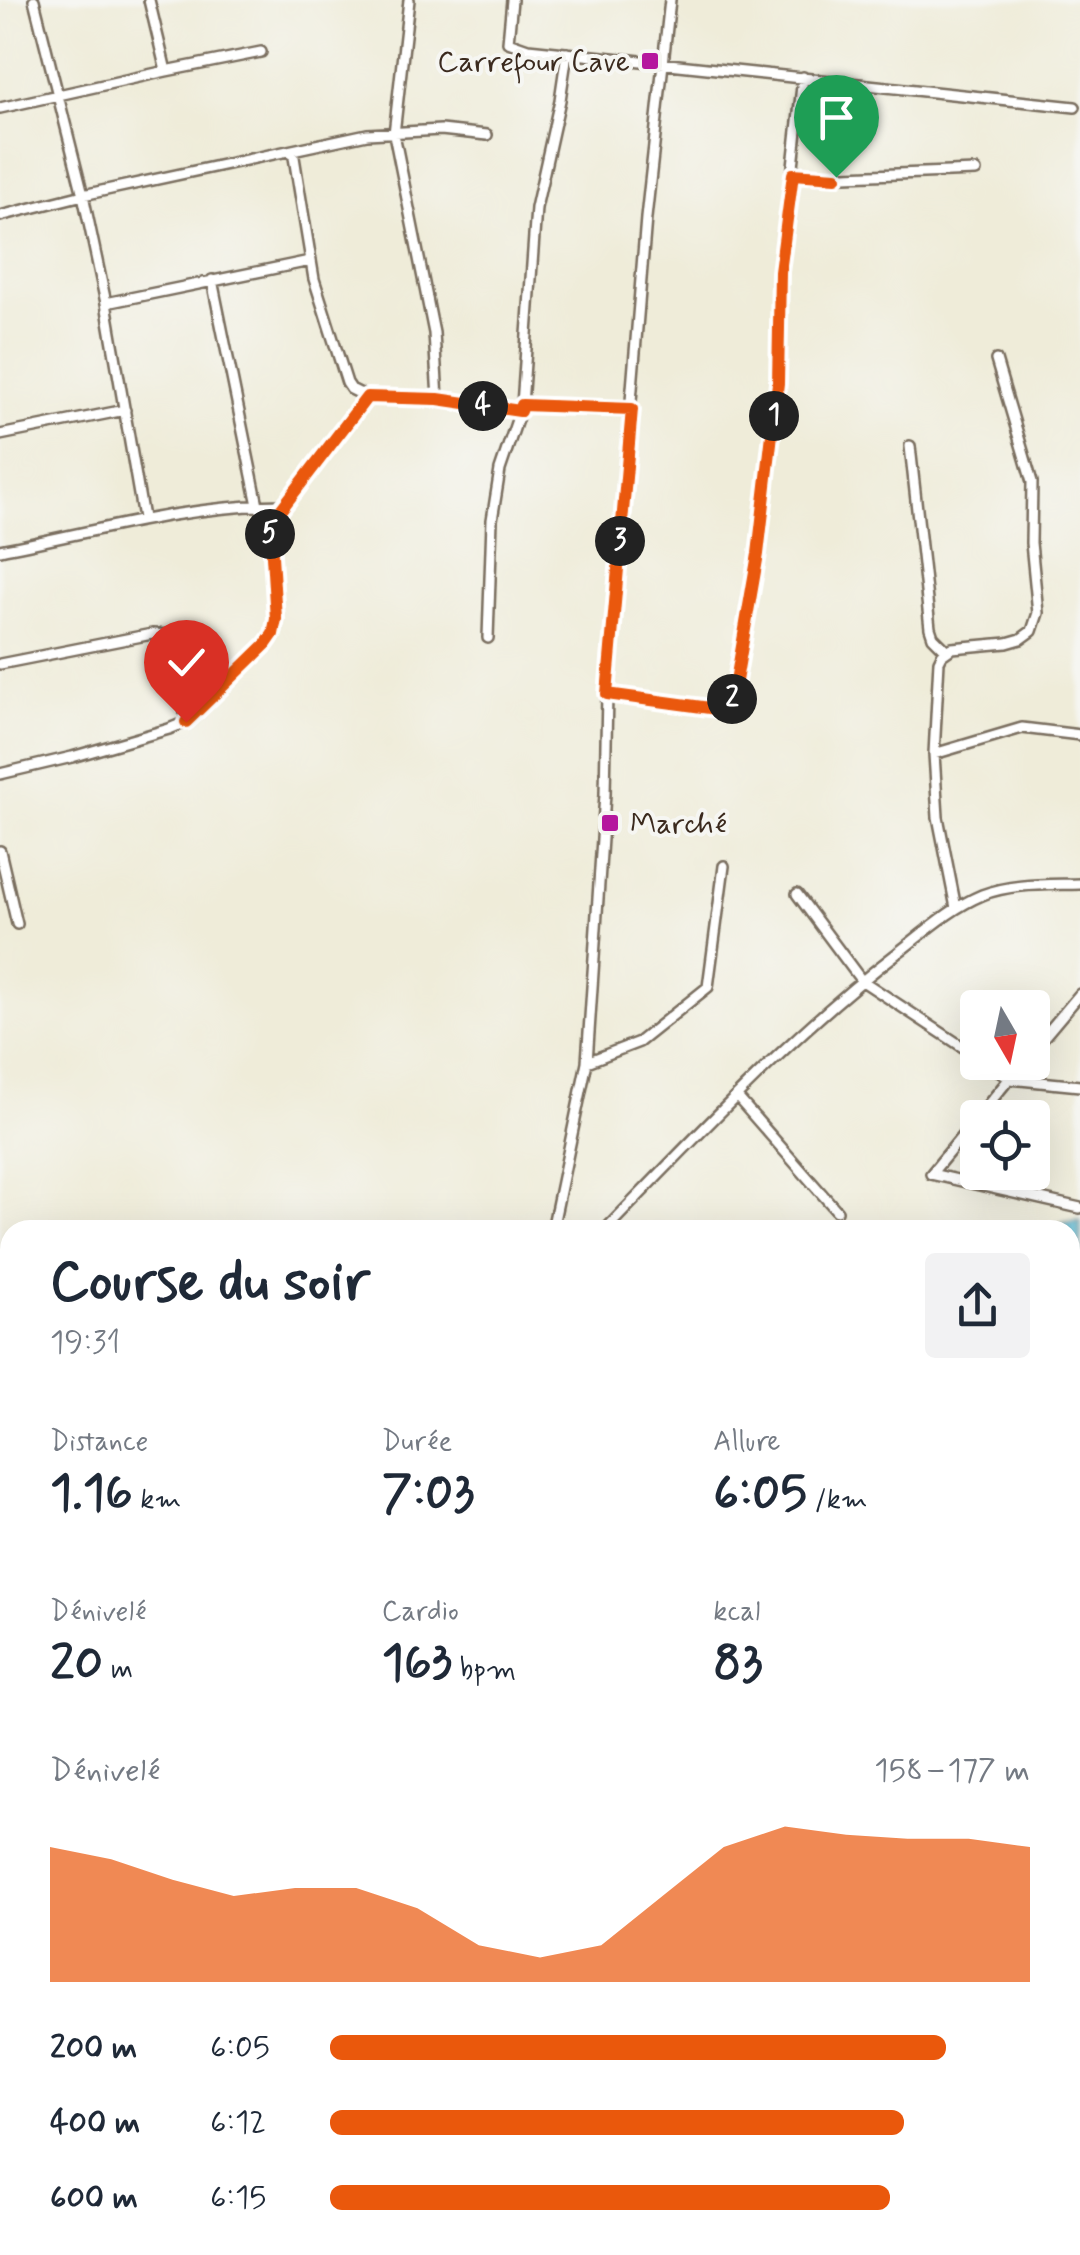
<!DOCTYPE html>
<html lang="fr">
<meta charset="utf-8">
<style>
:root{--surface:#fff;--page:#f2f2f3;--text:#1f2937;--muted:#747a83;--accent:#ea580c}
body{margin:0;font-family:Mynerve,sans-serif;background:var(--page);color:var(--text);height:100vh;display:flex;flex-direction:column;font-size:38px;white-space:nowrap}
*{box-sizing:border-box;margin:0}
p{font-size:32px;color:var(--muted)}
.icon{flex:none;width:55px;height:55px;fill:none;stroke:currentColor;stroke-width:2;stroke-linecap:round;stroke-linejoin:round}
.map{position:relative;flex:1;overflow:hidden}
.side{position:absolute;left:0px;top:1220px;width:1080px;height:1035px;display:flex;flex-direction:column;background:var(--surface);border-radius:30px 30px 0 0;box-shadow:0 10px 40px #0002}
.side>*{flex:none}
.needle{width:65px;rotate:171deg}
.buttons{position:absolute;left:960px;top:990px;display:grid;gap:20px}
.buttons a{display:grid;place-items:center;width:90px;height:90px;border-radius:10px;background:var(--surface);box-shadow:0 10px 40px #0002;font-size:50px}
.pin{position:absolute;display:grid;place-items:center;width:85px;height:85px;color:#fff;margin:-102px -42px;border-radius:50% 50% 50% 0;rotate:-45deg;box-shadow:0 0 10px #0007}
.pin .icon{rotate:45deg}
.km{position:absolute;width:50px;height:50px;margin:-25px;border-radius:50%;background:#222;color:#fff;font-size:28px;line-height:50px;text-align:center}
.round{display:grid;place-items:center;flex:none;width:105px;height:105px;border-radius:10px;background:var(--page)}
.head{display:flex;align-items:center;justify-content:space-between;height:170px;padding:0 50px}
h1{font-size:55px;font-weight:700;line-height:75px}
.stats{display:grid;grid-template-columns:repeat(3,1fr);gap:15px;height:170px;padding:10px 50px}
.stats div{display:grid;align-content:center}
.stats b{font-size:50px;font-weight:700}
.stats small{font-size:28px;font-weight:400}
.stats p{font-size:28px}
.chart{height:280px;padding:20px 50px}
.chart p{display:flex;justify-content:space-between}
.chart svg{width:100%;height:180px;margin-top:10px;fill:var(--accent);opacity:.7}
ul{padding:0 50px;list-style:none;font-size:32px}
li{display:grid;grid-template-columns:160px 120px 1fr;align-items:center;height:75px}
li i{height:25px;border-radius:12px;background:var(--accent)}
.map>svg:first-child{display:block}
</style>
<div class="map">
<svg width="1080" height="2255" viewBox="0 0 1080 2255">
<rect width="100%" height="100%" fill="#f6f6f2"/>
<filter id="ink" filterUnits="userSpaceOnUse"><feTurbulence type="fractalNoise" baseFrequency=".01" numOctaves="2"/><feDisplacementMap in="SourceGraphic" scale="20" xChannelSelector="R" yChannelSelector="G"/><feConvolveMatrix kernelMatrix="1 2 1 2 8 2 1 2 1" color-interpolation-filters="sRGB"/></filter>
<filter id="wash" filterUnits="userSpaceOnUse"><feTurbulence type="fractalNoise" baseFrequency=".0048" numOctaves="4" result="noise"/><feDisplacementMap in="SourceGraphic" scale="40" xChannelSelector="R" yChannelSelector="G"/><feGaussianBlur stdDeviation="2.25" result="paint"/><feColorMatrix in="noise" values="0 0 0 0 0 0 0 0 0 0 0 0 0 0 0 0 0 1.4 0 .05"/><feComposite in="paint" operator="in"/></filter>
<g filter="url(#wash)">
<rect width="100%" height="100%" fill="#efecd9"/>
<path fill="#56b9d4" stroke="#487279" stroke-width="2.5" d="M1080,1220V1701L1070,1690V1230H1028Z"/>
</g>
<g filter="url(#ink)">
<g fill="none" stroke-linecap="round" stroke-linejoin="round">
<defs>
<path id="street" d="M34,0L83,195L106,303L143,518
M149,0L166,71
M409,0L394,134L434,333L438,399
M512,0L508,42L528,49L1075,107
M0,108L166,71L261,52
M293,151L314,279L347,383L351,389L367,397L438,399L520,411L522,405L632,409
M793,174L818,177L976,171
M0,216L83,195L367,134L441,130L487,135
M106,303L310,261
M522,405L536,208L560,100L567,53
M0,435L125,410
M910,446L930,628L933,637L947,651
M270,524L367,397
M0,550C94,532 187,505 284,505
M488,638L492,520L500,470L520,411
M0,664L152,634L171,635L178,649L186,722
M607,694L717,709L726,708L731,704L758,554L777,383L781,273L803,77
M934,754L1022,728L1080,735
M0,774L72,757L169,729L186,722L266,644L273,634L276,619L270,524L258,505L212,280
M0,851L17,924
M797,894L861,980L978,1057
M956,908L938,817L934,754L939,661L942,655L952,648L1007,643L1021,639L1032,631L1038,613L1031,543L1032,482L996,360
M1032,1051L1080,994
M587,1062L639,1042L708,987L724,866
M986,1062L1010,1079L1080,1086
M1023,1062L931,1174L1080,1208
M737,1097L837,1211
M552,1230L587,1062L605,794L607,694L646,218L670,0
M605,1230C699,1134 792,1033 900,951C926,931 951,908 982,895C1012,883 1048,885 1080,884
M0,1304L10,1303
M0,1418L10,1417
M10,1455L5,1457L4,1466L10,1512
M0,1584L10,1583
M0,1669L10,1737
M0,1823L10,1813
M0,1846L10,1845
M1070,1918L1080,1909
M0,1989L10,1986
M1070,2035L1080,2042
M1070,2072L1080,2071
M0,2083H10
M1070,2160L1080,2159
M0,2163H10
M0,2244H10
M55,2245L624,2252L1080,2250"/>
</defs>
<use href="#street" stroke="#7a6e5f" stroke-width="14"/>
<use href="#street" stroke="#fff" stroke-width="9"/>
</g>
</g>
<g fill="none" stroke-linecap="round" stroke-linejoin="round" filter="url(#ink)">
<defs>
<path id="route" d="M186,722L266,644L273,634L276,619L270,524L367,397L438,399L520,411L522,405L632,409L607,694L717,709L726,708L732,704L758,554L778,383L780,272L793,174L836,177"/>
</defs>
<use href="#route" stroke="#fff" stroke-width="20"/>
<use href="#route" stroke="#ea580c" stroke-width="12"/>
</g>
<g fill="#b5179e" stroke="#f6f6f2" stroke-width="4">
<rect x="640" y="51" width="20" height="20" rx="5"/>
<rect x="600" y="813" width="20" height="20" rx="5"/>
</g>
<g text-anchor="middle" stroke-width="8" stroke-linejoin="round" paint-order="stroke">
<g font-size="30" fill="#3b2a1e" stroke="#f6f6f2" text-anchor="end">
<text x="630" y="71">Carrefour Cave</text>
<text x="630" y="833" text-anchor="start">Marché</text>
</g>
</g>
</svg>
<div class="buttons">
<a><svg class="needle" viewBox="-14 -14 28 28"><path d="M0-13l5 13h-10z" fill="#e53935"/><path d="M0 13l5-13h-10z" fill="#747a83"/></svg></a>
<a><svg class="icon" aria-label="locate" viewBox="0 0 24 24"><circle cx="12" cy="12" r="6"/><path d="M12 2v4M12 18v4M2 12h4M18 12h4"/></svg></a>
</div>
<div class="pin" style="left:836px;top:177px;background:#1e9e55"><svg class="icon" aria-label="arrive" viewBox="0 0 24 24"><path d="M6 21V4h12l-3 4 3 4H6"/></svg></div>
<div class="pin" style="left:186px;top:722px;background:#d93025"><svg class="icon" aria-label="check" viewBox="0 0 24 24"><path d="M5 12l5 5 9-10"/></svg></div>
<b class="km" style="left:774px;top:416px">1</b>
<b class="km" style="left:732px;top:699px">2</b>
<b class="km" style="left:620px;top:541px">3</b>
<b class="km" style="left:483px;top:406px">4</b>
<b class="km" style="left:270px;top:534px">5</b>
<section class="side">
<div class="head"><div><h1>Course du soir</h1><p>19:31</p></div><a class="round"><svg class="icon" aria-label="share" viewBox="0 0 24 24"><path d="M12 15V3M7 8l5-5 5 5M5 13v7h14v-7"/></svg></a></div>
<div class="stats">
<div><p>Distance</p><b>1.16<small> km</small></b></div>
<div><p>Durée</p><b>7:03</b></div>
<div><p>Allure</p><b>6:05<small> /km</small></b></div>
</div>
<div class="stats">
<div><p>Dénivelé</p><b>20<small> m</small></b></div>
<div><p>Cardio</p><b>163<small> bpm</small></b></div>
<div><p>kcal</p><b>83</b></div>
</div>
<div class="chart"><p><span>Dénivelé</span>158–177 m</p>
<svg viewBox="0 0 160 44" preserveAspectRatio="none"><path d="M0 44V11L10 14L20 19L30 23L40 21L50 21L60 26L70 35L80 38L90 35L100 23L110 11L120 6L130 8L140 9L150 9L160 11V44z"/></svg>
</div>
<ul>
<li><b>200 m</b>6:05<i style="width:88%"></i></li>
<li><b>400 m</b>6:12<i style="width:82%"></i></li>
<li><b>600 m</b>6:15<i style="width:80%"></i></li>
</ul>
</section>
</div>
